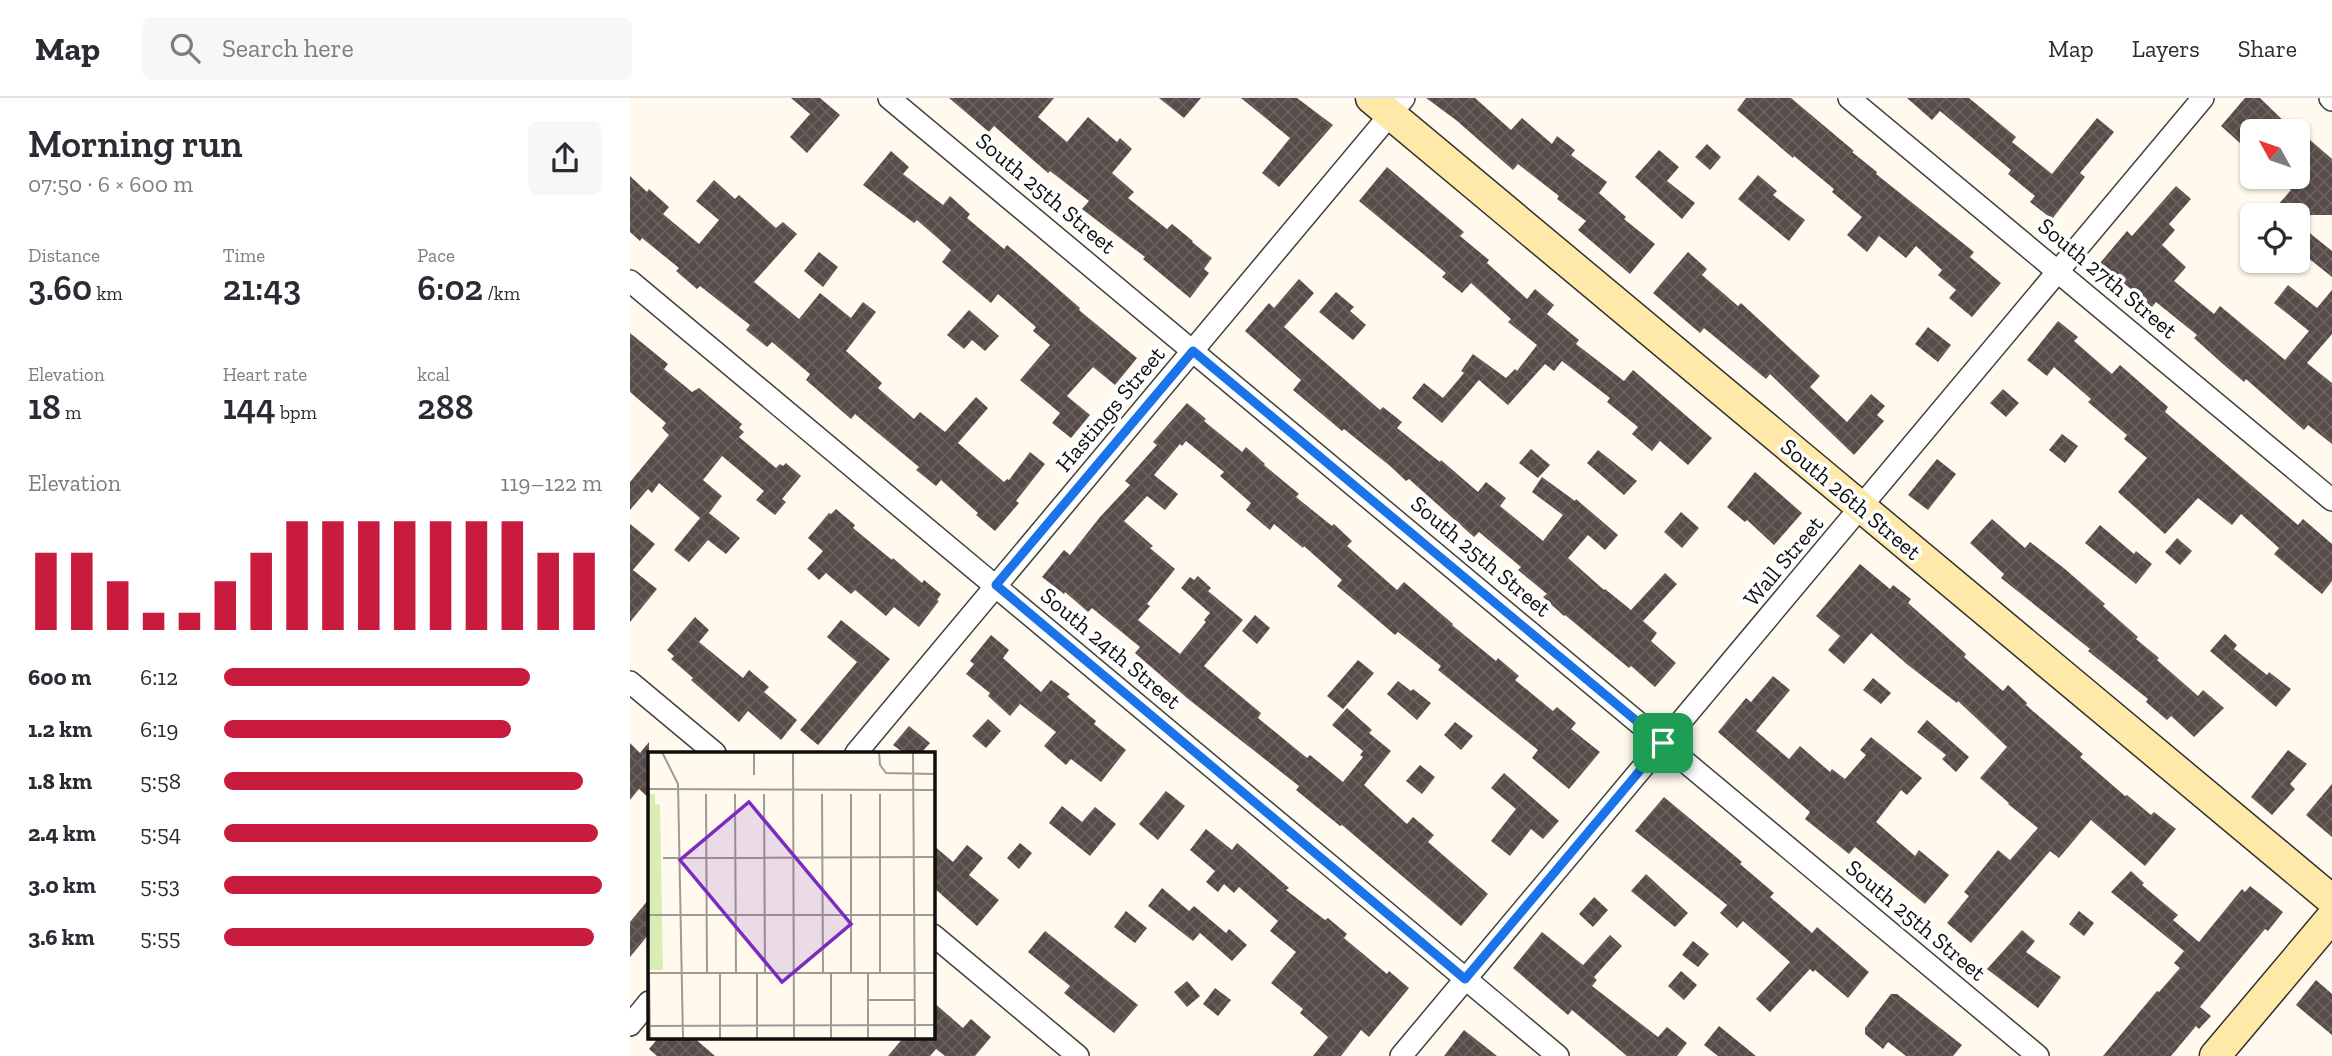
<!DOCTYPE html>
<meta charset="utf-8">
<style>
:root{--surface:#fff;--page:#f7f7f7;--text:#2b2b33;--muted:#7c7c81;--line:#e1e1e2;--accent:#c81b3d}
body{margin:0;font-family:"Zilla Slab",serif;background:var(--page);color:var(--text);height:100vh;display:flex;flex-direction:column;font-size:26px;white-space:nowrap}
*{box-sizing:border-box;margin:0}
p{font-size:23px;color:var(--muted)}
.icon{flex:none;width:38px;height:38px;fill:none;stroke:currentColor;stroke-width:2;stroke-linecap:round;stroke-linejoin:round}
.map{position:relative;flex:1;overflow:hidden}
.details{display:flex;flex-direction:column;background:var(--surface);width:630px}
.details>*{flex:none}
.needle{width:46px;rotate:310deg}
.controls{position:absolute;left:1610px;top:21px;display:grid;gap:14px}
.controls a{display:grid;place-items:center;width:70px;height:70px;border-radius:10px;background:var(--surface);box-shadow:0 2px 5px #0004;font-size:35px}
.pin{position:absolute;display:grid;place-items:center;width:60px;height:60px;color:#fff;margin:-30px;border-radius:14px;box-shadow:0 4px 10px #0006}
.round{display:grid;place-items:center;flex:none;width:74px;height:74px;border-radius:10px;background:var(--page)}
.overview{display:flex;align-items:center;justify-content:space-between;height:119px;padding:0 28px}
h1{font-size:38px;font-weight:600;line-height:52px}
.metrics{display:grid;grid-template-columns:repeat(3,1fr);gap:10px;height:119px;padding:7px 28px}
.metrics div{display:grid;align-content:center}
.metrics b{font-size:35px;font-weight:600}
.metrics small{font-size:19px;font-weight:400}
.metrics p{font-size:19px}
.chart{height:196px;padding:14px 28px}
.chart p{display:flex;justify-content:space-between}
.chart svg{width:100%;height:126px;margin-top:7px;stroke:var(--accent);stroke-width:6}
ul{padding:0 28px;list-style:none;font-size:23px}
li{display:grid;grid-template-columns:112px 84px 1fr;align-items:center;height:52px}
li i{height:18px;border-radius:9px;background:var(--accent)}
header{display:flex;align-items:center;gap:42px;box-sizing:border-box;height:98px;padding:0 35px;background:var(--surface);border-bottom:2px solid var(--line)}
header strong{font-size:33px}
nav{display:flex;gap:38px;margin-inline-start:auto;font-size:24px}
.search{width:490px;height:63px;background:var(--page);display:flex;align-items:center;gap:18px;box-sizing:border-box;padding:0 24px;border-radius:10px;color:var(--muted);font-size:26px}
main{display:flex;flex:1;min-height:0}
.map>svg:first-child{display:block}
</style>
<header>
<strong>Map</strong>
<div class="search"><svg class="icon" aria-label="search" viewBox="0 0 24 24"><circle cx="10" cy="10" r="6"/><path d="M15 15l6 6"/></svg>Search here</div>
<nav><a>Map</a><a>Layers</a><a>Share</a></nav>
</header>
<main>
<section class="details">
<div class="overview"><div><h1>Morning run</h1><p>07:50 · 6 × 600 m</p></div><a class="round"><svg class="icon" aria-label="share" viewBox="0 0 24 24"><path d="M12 15V3M7 8l5-5 5 5M5 13v7h14v-7"/></svg></a></div>
<div class="metrics">
<div><p>Distance</p><b>3.60<small> km</small></b></div>
<div><p>Time</p><b>21:43</b></div>
<div><p>Pace</p><b>6:02<small> /km</small></b></div>
</div>
<div class="metrics">
<div><p>Elevation</p><b>18<small> m</small></b></div>
<div><p>Heart rate</p><b>144<small> bpm</small></b></div>
<div><p>kcal</p><b>288</b></div>
</div>
<div class="chart"><p><span>Elevation</span>119–122 m</p>
<svg viewBox="0 0 160 44" preserveAspectRatio="none"><path d="M5 44V17M15 44V17M25 44V27M35 44V38M45 44V38M55 44V27M65 44V17M75 44V6M85 44V6M95 44V6M105 44V6M115 44V6M125 44V6M135 44V6M145 44V17M155 44V17"/></svg>
</div>
<ul>
<li><b>600 m</b>6:12<i style="width:81%"></i></li>
<li><b>1.2 km</b>6:19<i style="width:76%"></i></li>
<li><b>1.8 km</b>5:58<i style="width:95%"></i></li>
<li><b>2.4 km</b>5:54<i style="width:99%"></i></li>
<li><b>3.0 km</b>5:53<i style="width:100%"></i></li>
<li><b>3.6 km</b>5:55<i style="width:98%"></i></li>
</ul>
</section>
<div class="map">
<svg width="1702" height="958" viewBox="0 0 1702 958">
<defs>
<pattern id="building-cross-hatch" width="8" height="8" patternUnits="userSpaceOnUse" patternTransform="scale(1.75)"><rect width="8" height="8" fill="#574c49"/><path d="M0 0l8 8M0 8l8-8" fill="none" stroke="#6a615f"/></pattern>
</defs>
<rect width="100%" height="100%" fill="#fff9ee"/>
<path fill="url(#building-cross-hatch)" d="M161,0H190L210,17L177,55L160,39L180,16Z
M319,0H424L408,19L437,44L458,19L487,44L490,40L502,51L482,75L504,94L498,100L537,131L542,126L563,143L562,144L582,160L574,171L579,175L560,200L513,161L515,159L452,111L459,103L420,73L418,75L364,28L359,34Z
M529,0H571L554,20Z
M611,0H667L703,27L649,89L632,75L660,40Z
M796,0H845L881,32L892,20L922,46L927,38L945,52L941,57L977,84L969,95L996,119L994,121L1025,146L1000,176L948,132L956,123L927,101L929,98L888,66L883,72L826,22Z
M1116,0H1161L1224,53L1222,54L1247,74L1246,76L1344,154L1340,159L1371,185L1342,219L1319,200L1326,192L1308,177L1312,172L1286,148L1276,160L1249,138L1237,154L1217,137L1232,119L1202,94L1204,91L1164,58L1163,60L1107,12Z
M1277,0H1339L1386,39L1382,44L1422,76L1467,20L1484,34L1450,75L1455,79L1422,121L1400,104L1405,98L1378,76L1381,72L1310,13L1302,22Z
M1615,0H1630L1664,33H1622L1611,46L1591,28Z
M1668,36L1676,43L1679,41L1702,61V117H1639L1661,92L1645,79H1668Z
M1077,46L1091,59L1080,72L1065,59Z
M1029,52L1049,69L1037,83L1065,105L1052,121L1005,79Z
M261,53L279,69L273,76L313,107L320,98L340,116L337,120L374,151L377,147L396,163L450,210L449,212L507,260L485,287L463,269L437,298L460,317L441,340L422,325L430,315L390,282L420,247L403,233L406,229L368,196L361,205L312,164L321,152L287,122L284,125L233,87Z
M757,69L834,134L830,138L859,162L857,165L897,201L905,191L924,207L917,216L949,242L946,246L994,283L1003,272L1082,340L1058,367L1030,343L1022,353L1002,336L1008,329L977,304L980,300L932,263L924,273L915,266L878,307L849,282L812,325L782,300L794,285L813,300L834,275L831,273L843,256L876,280L885,271L887,273L907,247L878,224L881,221L841,185L832,195L812,179L816,175L729,103Z
M1128,77L1147,93L1143,97L1175,122L1159,143L1108,101Z
M0,78L17,94L19,91L39,109L33,116L69,146L89,122L66,103L84,82L105,101L109,97L146,130L153,124L167,136L124,184L169,221L190,195L221,220L233,204L246,214L216,253L252,285L248,290L284,321L290,314L315,334L346,299L358,310L328,345L374,384L377,381L379,382L400,354L415,366L386,403L389,405L365,433L346,417L348,415L311,382L306,388L286,372L289,369L225,316L221,321L176,282L180,276L142,244L137,249L116,232L120,227L70,188L67,191L46,173L49,170L12,140L10,143L0,134Z
M1546,88L1561,101L1539,126L1545,132L1532,147L1556,169L1544,183L1584,216L1590,208L1655,262L1679,233L1644,205L1658,187L1687,210L1702,192V236L1677,265L1702,285V346L1678,327L1674,332L1616,281L1614,284L1593,266L1564,240L1567,237L1526,204L1522,209L1470,165L1497,133L1502,138Z
M1676,132L1702,153V179L1677,159L1668,170V141Z
M189,154L208,169L193,189L174,173Z
M1058,154L1077,171L1072,177L1108,208L1111,205L1190,278L1180,289L1217,324L1241,296L1255,308L1247,317L1254,323L1224,357L1140,276L1136,281L1074,230L1070,235L1023,195Z
M669,181L684,195L654,229L750,312L753,309L772,324L767,330L810,364L811,362L848,394L856,384L876,400L870,408L913,443L933,417L902,394L912,379L945,403L946,401L988,437L975,452L958,437L938,460L974,492L975,491L1001,512L1035,475L1047,486L1013,523L1027,535L1021,543L1046,565L1025,589L1001,568L999,570L935,517L934,518L913,499L917,496L888,472L891,469L849,434L844,439L779,381L776,383L760,368L714,331L712,333L663,292L671,282L615,233L639,205L644,210Z
M706,194L724,209L720,213L736,227L723,242L689,214Z
M339,212L369,238L355,253L342,242L334,251L317,237Z
M1428,223L1448,239L1444,243L1482,276L1490,267L1538,309L1535,314L1668,427L1673,421L1702,446V483L1692,496L1644,456L1649,450L1611,416L1602,427L1568,400L1535,436L1488,394L1517,360L1494,341L1497,337L1458,304L1461,301L1424,269L1417,278L1397,262Z
M1298,229L1321,247L1308,264L1285,246Z
M0,235L38,266L34,271L62,294L69,290L112,326L109,330L114,334L109,339L146,370L150,366L153,368L156,365L171,378L152,401L156,404L145,417L126,402L134,393L92,358L73,382L92,398L79,415L110,440L96,456L78,442L59,464L44,452L70,420L29,385L22,395L18,391L0,412V384L39,337L32,330L36,325L0,294Z
M1373,291L1389,305L1376,319L1360,305Z
M557,305L576,321L574,323L612,354L616,349L635,366L634,367L669,396L666,399L702,428L704,426L722,443L717,448L767,492L774,484L823,526L822,527L866,563L868,560L889,578L885,582L923,613L927,609L946,625L941,631L970,654L939,691L902,660L908,652L808,572L811,568L768,534L765,537L724,502L707,488L712,482L674,448L673,450L644,426L640,432L616,412L621,405L590,378L594,374L556,343L552,348L550,346L524,377L548,396L535,412L517,398L494,423L523,448L520,450L545,471L517,506L520,508L508,522L550,556L576,524L574,522L580,515L551,490L560,479L564,482L568,478L581,490L578,493L613,522L574,568L631,615L628,620L677,660L680,657L713,684L733,659L730,657L733,653L702,627L717,610L742,632L739,635L761,653L734,687L777,726L783,719L804,737L798,744L858,796L831,828L712,727L710,728L666,692L669,688L557,600L505,555L510,549L462,510L458,514L435,494L434,496L412,479L434,452L440,457L470,419L500,387L495,383L527,347L523,344Z
M1432,336L1448,348L1435,365L1419,352Z
M901,351L920,367L908,380L889,365Z
M968,352L1007,383L994,397L957,365Z
M1307,361L1326,376L1298,412L1278,397Z
M1125,374L1172,415L1144,447L1117,422L1115,424L1097,409Z
M206,411L225,427L223,430L262,462L263,460L292,485L294,482L311,496L307,502L309,503L289,529L264,509L256,518L225,492L221,496L196,475L189,482L177,471L193,453L178,440L199,415L201,416Z
M1051,414L1069,430L1052,450L1034,434Z
M1362,421L1395,450L1400,444L1435,471L1475,506L1473,508L1508,539L1506,541L1529,560L1527,562L1568,598L1573,592L1594,610L1564,639L1541,618L1537,622L1516,604L1518,601L1458,553L1460,551L1371,480L1374,476L1340,445Z
M0,426L25,446L3,472L27,491L0,524Z
M1470,427L1504,456L1506,453L1522,466L1506,486L1455,445Z
M1547,440L1562,453L1550,467L1535,454Z
M1230,466L1260,491L1263,487L1281,501L1278,505L1336,556L1334,559L1373,593L1378,587L1397,605L1396,607L1453,656L1450,659L1495,698L1497,697L1521,717L1524,714L1546,731L1515,768L1461,722L1429,760L1420,753L1341,845L1317,825L1339,798L1334,794L1368,752L1380,762L1408,730L1378,706L1379,705L1350,680L1377,649L1328,603L1327,605L1278,567L1241,535L1214,566L1198,552L1210,538L1186,518Z
M625,517L640,530L627,546L612,533Z
M65,519L79,532L69,544L113,580L119,572L139,589L134,594L167,622L151,642L118,613L109,624L61,582L63,580L41,561L44,558L37,552Z
M211,522L260,561L188,647L170,632L227,564L197,539Z
M1595,536L1607,547L1604,551L1637,577L1639,574L1661,591L1646,609L1580,553Z
M361,537L379,552L373,560L411,594L421,582L440,596L437,599L466,623L464,626L496,652L471,684L441,661L436,667L414,648L426,634L390,606L380,618L358,598L360,595L336,576L344,566L340,563Z
M728,562L744,575L713,611L697,598Z
M1143,578L1160,592L1126,633L1159,661L1170,648L1200,674L1202,671L1215,681L1236,657L1230,652L1241,639L1292,680L1277,697L1271,692L1246,724L1285,758L1289,752L1319,777L1295,806L1225,749L1219,756L1175,721L1180,714L1088,634L1116,600L1121,604Z
M1243,580L1261,595L1251,606L1233,592Z
M768,583L781,593L783,591L801,605L787,622L757,596Z
M358,621L371,633L356,650L342,638Z
M1297,622L1339,659L1326,674L1312,661L1316,657L1287,634Z
M825,624L843,638L831,652L814,637Z
M279,628L300,645L291,655H274L263,647Z
M19,644V700L9,691L0,702V645L10,655Z
M1658,652L1677,666L1660,686L1665,691L1642,717L1621,699Z
M790,667L805,679L792,696L776,683Z
M874,675L929,723L913,741L901,731L880,758L861,743L886,711L861,690Z
M1702,686V739L1676,717Z
M536,693L555,708L528,742L509,726Z
M1034,699L1112,764L1110,766L1144,795L1140,799L1182,835L1187,829L1239,874L1218,900L1185,872L1183,874L1180,871L1140,914L1126,901L1160,864L1113,823L1107,830L1090,815L1097,807L1005,733Z
M432,708L452,724L465,709L486,726L460,758L419,725Z
M576,731L602,752L607,745L659,790L656,792L695,822L698,820L717,836L714,840L757,876L759,873L779,890L739,939L731,932L711,958H683L698,939L670,915L673,911L641,885L666,854L640,833L648,823L609,789L604,795L594,786L588,794L576,784L585,773L560,752Z
M390,745L402,755L389,771L377,760Z
M303,747L323,764L337,747L353,760L339,777L369,802L347,828L303,789Z
M1501,773L1514,785L1512,787L1548,817L1543,822L1569,844L1612,791L1615,794L1620,788L1653,814L1638,833L1635,831L1570,909L1581,918L1569,931L1566,928L1541,958H1473L1527,893L1529,894L1550,870L1544,865L1554,853L1481,794Z
M1016,776L1058,815L1045,829L1001,793Z
M532,790L559,813L564,808L596,835L599,831L617,847L602,863L570,835L563,843L518,808Z
M964,799L978,812L963,829L949,816Z
M19,801V836L0,859V824Z
M496,813L517,830L505,845L484,829Z
M1449,813L1464,825L1454,838L1439,826Z
M1392,832L1405,843L1396,854L1431,879L1408,910L1357,871Z
M415,833L508,907L484,935L434,895L440,888L398,854Z
M912,834L953,867L980,837L992,848L964,879L967,882L962,888L1028,939L1037,929L1057,945L1047,958H997L942,912L938,917L883,870Z
M1063,843L1079,856L1068,869L1052,857Z
M1051,873L1067,887L1054,902L1038,888Z
M1686,882L1702,896V937L1666,907Z
M557,883L570,898L557,909L544,894Z
M585,890L601,902L588,918L573,906Z
M1261,896H1267L1332,947L1323,958H1276L1258,944L1253,951L1235,936V930Z
M303,904L333,930L341,921L361,939L345,958H315L306,951L300,958H258L274,939H303Z
M1089,928L1126,958H1088L1074,947Z
M834,932L867,958H814Z
M29,939H63L85,958H27L19,951Z"/>
<g fill="none" stroke-linecap="round" stroke-linejoin="round">
<defs>
<path id="street" d="M259,0L1408,958
M1219,0L1702,402
M1700,0L1702,2
M0,183L928,958
M0,584L85,655
M226,655L774,0
M303,837L448,958
M0,927L19,904
M771,958L1573,0"/>
<path id="secondary" d="M741,0L1702,802
M1585,958L1702,819"/>
</defs>
<use href="#street" stroke="#414141" stroke-width="24"/>
<use href="#secondary" stroke="#303030" stroke-width="33"/>
<use href="#street" stroke="#fff" stroke-width="21"/>
<use href="#secondary" stroke="#ffe9a9" stroke-width="30"/>
</g>
<g fill="none" stroke-linecap="round" stroke-linejoin="round">
<defs>
<path id="route" d="M563,253L1033,645L835,881L366,487Z"/>
</defs>
<use href="#route" stroke="#fff" stroke-width="14"/>
<use href="#route" stroke="#1a73e8" stroke-width="9"/>
</g>
<g text-anchor="middle" stroke-width="7" stroke-linejoin="round" paint-order="stroke">
<g font-size="23" fill="#0e0e0e" stroke="#fff">
<text transform="translate(416 95) rotate(40)" y="8">South 25th Street</text>
<text transform="translate(1478 180) rotate(40)" y="8">South 27th Street</text>
<text transform="translate(480 311) rotate(-50)" y="8">Hastings Street</text>
<text transform="translate(1221 401) rotate(40)" y="8">South 26th Street</text>
<text transform="translate(851 458) rotate(40)" y="8">South 25th Street</text>
<text transform="translate(1153 463) rotate(-50)" y="8">Wall Street</text>
<text transform="translate(481 550) rotate(40)" y="8">South 24th Street</text>
<text transform="translate(1286 822) rotate(40)" y="8">South 25th Street</text>
</g>
</g>
<g transform="translate(18 654)">
<rect width="287" height="287" fill="#fff9ee"/>
<path d="M0,42H7V52L12,53L15,218H0Z" fill="#daedb4"/>
<path fill="none" stroke="#9f9b94" stroke-width="2" d="M14,0L30,32L35,287M106,0V23M145,0L146,287M231,0L232,13L238,21L287,22M265,0L267,287M0,37L287,38M58,42L59,222M87,42L88,221M116,42L117,222M174,42L175,222M203,42V222M232,42V221M15,106L287,105M0,163H287M0,221H287M1,221L2,287M220,221V287M72,222V287M109,222V287M183,222V287M220,248H267M0,274L287,273"/>
<path fill="#7b2cbf" fill-opacity="0.15" stroke="#7b2cbf" stroke-width="3.5" d="M101,50L203,172L134,230L32,108Z"/>
<rect width="287" height="287" fill="none" stroke="#0e0e0e" stroke-width="3.5"/>
</g>
</svg>
<div class="controls">
<a><svg class="needle" viewBox="-14 -14 28 28"><path d="M0-13l5 13h-10z" fill="#e53935"/><path d="M0 13l5-13h-10z" fill="#7c7c81"/></svg></a>
<a><svg class="icon" aria-label="locate" viewBox="0 0 24 24"><circle cx="12" cy="12" r="6"/><path d="M12 2v4M12 18v4M2 12h4M18 12h4"/></svg></a>
</div>
<div class="pin" style="left:1033px;top:645px;background:#1e9e55"><svg class="icon" aria-label="arrive" viewBox="0 0 24 24"><path d="M6 21V4h12l-3 4 3 4H6"/></svg></div>
</div>
</main>
